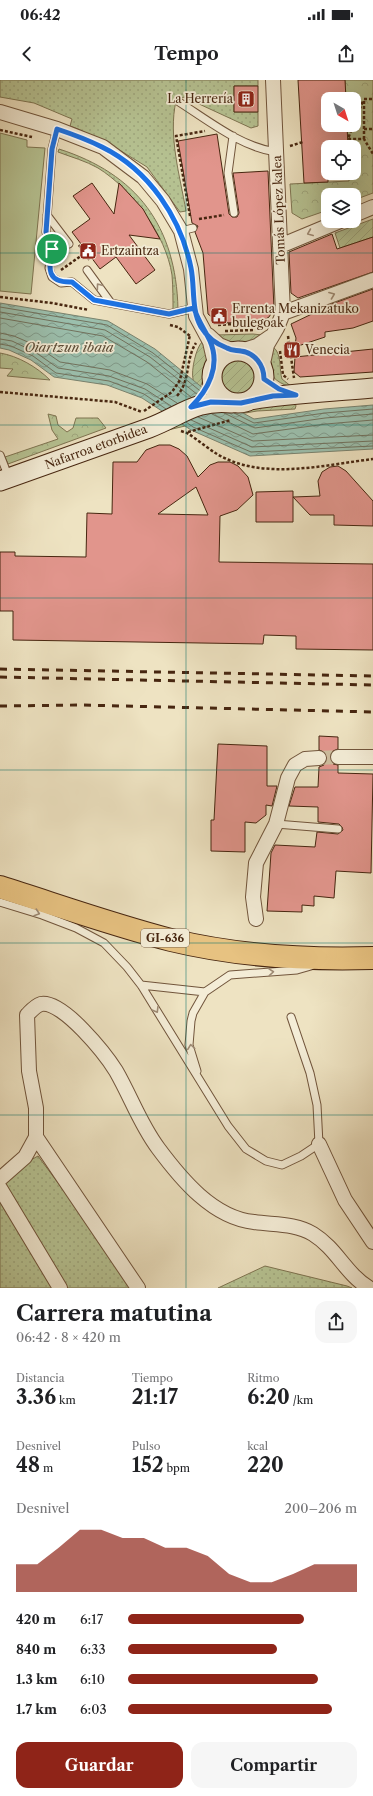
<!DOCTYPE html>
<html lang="es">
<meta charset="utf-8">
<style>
:root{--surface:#fff;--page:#f6f6f6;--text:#202124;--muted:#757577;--accent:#8f2418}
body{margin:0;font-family:"Libre Caslon Text",serif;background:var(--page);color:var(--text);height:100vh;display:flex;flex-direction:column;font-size:15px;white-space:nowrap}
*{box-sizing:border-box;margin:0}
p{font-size:13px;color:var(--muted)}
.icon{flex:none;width:22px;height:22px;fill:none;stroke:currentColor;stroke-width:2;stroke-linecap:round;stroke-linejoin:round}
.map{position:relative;height:1208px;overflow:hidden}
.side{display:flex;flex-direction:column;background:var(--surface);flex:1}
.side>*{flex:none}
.needle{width:26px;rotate:141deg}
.tools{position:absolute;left:321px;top:12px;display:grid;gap:8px}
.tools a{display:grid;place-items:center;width:40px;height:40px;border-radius:8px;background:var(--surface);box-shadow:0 4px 16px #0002;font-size:20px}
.pin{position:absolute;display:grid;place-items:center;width:34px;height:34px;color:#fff;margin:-17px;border:2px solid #fff;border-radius:50%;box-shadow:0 1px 4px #0007}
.round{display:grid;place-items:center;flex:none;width:42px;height:42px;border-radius:12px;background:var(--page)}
.headline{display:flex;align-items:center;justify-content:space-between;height:68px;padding:0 16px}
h1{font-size:22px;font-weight:700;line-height:30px}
.figures{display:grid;grid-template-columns:repeat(3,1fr);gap:6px;height:68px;padding:4px 16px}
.figures div{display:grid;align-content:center}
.figures b{font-size:20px;font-weight:700}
.figures small{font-size:11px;font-weight:400}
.figures p{font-size:11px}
.chart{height:112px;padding:8px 16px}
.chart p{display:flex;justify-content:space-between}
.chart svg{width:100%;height:72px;margin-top:4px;fill:var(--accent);opacity:.7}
.action{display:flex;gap:8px;margin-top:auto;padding:8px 16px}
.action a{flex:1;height:46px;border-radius:12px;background:var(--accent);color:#fff;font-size:16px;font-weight:700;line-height:46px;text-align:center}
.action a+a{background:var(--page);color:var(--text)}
ul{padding:0 16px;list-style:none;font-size:13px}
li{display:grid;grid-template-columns:64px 48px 1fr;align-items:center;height:30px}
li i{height:10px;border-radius:5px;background:var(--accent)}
.status{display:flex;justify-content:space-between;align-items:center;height:28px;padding:0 20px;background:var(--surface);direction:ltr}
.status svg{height:11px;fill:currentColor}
header{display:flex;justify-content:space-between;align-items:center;height:52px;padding:0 16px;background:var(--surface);font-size:18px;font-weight:700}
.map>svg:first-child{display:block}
</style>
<div class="status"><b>06:42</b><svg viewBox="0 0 49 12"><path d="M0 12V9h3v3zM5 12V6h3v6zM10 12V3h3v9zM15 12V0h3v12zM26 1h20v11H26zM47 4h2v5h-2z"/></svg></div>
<header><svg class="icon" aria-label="back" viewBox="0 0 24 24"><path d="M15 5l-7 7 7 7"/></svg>Tempo<svg class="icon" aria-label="share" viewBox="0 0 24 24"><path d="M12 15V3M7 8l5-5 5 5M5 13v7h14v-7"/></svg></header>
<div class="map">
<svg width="373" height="1208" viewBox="0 0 373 1208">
<defs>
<pattern id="grass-dots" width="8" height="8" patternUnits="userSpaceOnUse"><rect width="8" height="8" fill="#b7c494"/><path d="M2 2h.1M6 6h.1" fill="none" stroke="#9fa87f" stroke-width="1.8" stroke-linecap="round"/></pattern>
<pattern id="park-crowns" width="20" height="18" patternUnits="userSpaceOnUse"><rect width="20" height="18" fill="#b7c494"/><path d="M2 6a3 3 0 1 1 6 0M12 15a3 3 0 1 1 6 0" fill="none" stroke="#9fa87f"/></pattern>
<pattern id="garden-furrows" width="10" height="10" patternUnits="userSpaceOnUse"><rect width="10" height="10" fill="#b7c494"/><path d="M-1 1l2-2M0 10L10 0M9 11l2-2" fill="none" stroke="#9fa87f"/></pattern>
<pattern id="water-waves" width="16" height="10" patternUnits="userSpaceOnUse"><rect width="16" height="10" fill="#9bbfad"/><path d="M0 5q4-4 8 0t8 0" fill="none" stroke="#809b8b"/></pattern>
</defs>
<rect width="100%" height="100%" fill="#eee3c2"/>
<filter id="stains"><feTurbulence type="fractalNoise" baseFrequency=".005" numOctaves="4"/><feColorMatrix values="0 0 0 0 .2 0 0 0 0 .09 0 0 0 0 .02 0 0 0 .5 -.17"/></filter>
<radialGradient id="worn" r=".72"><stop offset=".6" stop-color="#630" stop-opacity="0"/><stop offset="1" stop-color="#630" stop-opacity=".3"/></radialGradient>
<path fill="url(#grass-dots)" stroke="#7f7552" d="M0,0H258V6H234V32H258V46L251,48L184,17L176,21C168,56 180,96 186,131L180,132L147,87L113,66L78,49L70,46L72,39L34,23L0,17Z
M59,69C137,94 176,146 178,229L173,232C173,220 173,207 172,195C166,155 132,109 98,88C86,81 71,77 58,72Z
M273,267C282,273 279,290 282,299L292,307C282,305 269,298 269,286C268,280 272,272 273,267Z
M38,1076L136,1208H0V1097Z
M265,1186L347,1206L352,1208H218Z"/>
<path fill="url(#park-crowns)" stroke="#7f7552" d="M345,0H373V113L354,120V115H328V130L302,139L292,133L290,104L349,101V93H354V67H348L347,45H354V19H346Z
M0,273C18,276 37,287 50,300L7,296L13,289L0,288Z
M48,334L56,336L58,345L67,352L73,348L76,338H98L106,348L8,384L5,377L58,359L52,350Z"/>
<path fill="url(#garden-furrows)" stroke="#7f7552" d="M373,139V157L340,168L335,153Z
M253,254L262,255C244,268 233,268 216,255Z
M202,262C212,278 206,294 199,310C197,307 193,302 193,299C191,290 196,268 202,262Z
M221 297a17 17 0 1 1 34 0a17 17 0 1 1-34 0Z
M261,323H295L296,326L295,329L257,331L228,336L168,350L191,337L249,330Z"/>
<path fill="#b7c494" stroke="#7f7552" d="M0,53L27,60V67L45,68L31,214L0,211Z"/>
<path fill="url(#water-waves)" stroke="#79826e" d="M0,223L108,241L155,269L215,318L254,339L324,329L373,325V369L250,376L191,350L142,318L107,305L54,297L31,280L9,270L0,268Z"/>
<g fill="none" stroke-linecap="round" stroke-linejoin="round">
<path stroke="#71725e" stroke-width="1" d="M0,227L107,245L153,273L204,314
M0,232L105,250L150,277L198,315
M0,238L103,256L147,282L191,317
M0,253L14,256L37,266L60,282L110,290L147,304L177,323
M0,259L12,261L35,272L58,288L109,296L145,309L171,326
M0,264L11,266L33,276L56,293L109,301L144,314L166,329
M224,333L255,348L325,338L373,334
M234,333L254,343L325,333L373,329
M212,334L253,354L326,344L373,340
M198,337L253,361L373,355
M191,340L252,367L373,361
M186,342L193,347L251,372L373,366"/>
</g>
<path fill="#e1958c" stroke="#472610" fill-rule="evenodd" d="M298,0H345L346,19H328V45H347L348,67H328V102L304,103Z
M234,6H258V32H234Z
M217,54L229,134L232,137H237L239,133L233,93L268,91L274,229L269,237L261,242L219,243L208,234L203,173L195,152L198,146L192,143L178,61Z
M92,103L114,134L119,103L143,129L160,159L129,155L155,190L136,204L116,177L100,189L72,152L90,139L73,116Z
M332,154L337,169L373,157V192L298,218L291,213L289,172Z
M373,209V241L353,248L325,252V257L295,267L296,258L291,244L316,232L315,230Z
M373,269V292L300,297L294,292L295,277Z
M159,365H170L179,369L187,376L198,397L210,385L218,382H230L238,386L248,397L253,415L237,430L220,436L219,482L373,484V570L296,569V556L264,555L263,564L13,560V531H0V472H15V476L86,477L87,433L112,434L113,382H137L146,370ZM196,407L208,435L158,434Z
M338,386L346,391L373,421V446L334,445V435H310L293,417L320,416L318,401L322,392L330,387Z
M293,411V442H256V412Z
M319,656L338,657V669L331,672L330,677L333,684L338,685V693L373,694L371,793L336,791L334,818L314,816V826L302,825V832L267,831L271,773L275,765L315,767L317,752L338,754L343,750L342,747L339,744L318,742V727L289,726L295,707H318L319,687L324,685L327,678L326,673L319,670Z
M218,664L267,666V706H277L272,726L266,725V735L256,743L245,742V772L211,771V740H214Z"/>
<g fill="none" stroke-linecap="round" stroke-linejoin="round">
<path stroke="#cdbd9e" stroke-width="14" stroke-dasharray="14 7" stroke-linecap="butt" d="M319,678L338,677"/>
<defs>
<path id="lane" d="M179,22C209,41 241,67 276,72
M57,49L52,69L46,152L52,169L49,188L52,197L61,203L72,202L94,220L169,234L195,228
M233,56L228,93L234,133
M47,135L69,164
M181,151L193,148
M87,190L111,223
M0,375L9,398
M276,744L338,749
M0,822L42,835L76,848L104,863L127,887L141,905L228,1046L246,1069L266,1081L282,1085L301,1076L319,1064L317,1025L310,993L291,937
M141,905L205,912
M197,991L189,965L191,941L193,933L205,912L230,895L297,890L311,886"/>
<path id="street" d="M0,32L57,49L103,67L143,97L163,121L181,151L191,189L196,236L210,262L215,284
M354,135L373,127
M280,166L340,141
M283,233L373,200
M208,255L219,265L234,271
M241,271L257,266L270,257
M262,288L267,265L277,248L283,233L273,0
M338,677H373
M256,839L253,817L256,783L276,744L288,698L295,685L305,679L319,678
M36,1057L138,1208
M319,1064L345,1120L373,1162
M0,1099L25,1077L36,1057V1028L29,991L27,935C31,931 35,926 41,924C63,920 106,975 116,991C131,1017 140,1044 158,1068C181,1099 213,1138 254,1142C273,1145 295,1143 313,1154C337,1169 345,1193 369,1208
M0,1108L60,1208"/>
<path id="secondary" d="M212 297a26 26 0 1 1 52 0a26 26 0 1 1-52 0Z
M250,320C291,313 332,312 373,308
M0,401C50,383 99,366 149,348C181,336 195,319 232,323"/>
<path id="primary" d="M0,807C57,825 113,845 171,860C237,876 306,880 373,878"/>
</defs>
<use href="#lane" stroke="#71553c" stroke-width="9"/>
<use href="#street" stroke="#71553c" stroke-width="16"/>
<use href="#secondary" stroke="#472610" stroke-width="21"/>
<use href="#primary" stroke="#472610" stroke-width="24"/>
<path stroke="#472610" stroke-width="2.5" stroke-dasharray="3 2" stroke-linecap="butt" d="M354,43L363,21
M353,45L348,59H364L373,74
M364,49H373
M0,50L32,57
M364,59V19H373
M290,66L303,62
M190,136L176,56L205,51
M199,139L224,135
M79,165L90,181
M61,190L85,173
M0,217L52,223L89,230
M170,245L178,247L190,256
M218,245L264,242
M225,251L254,250
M288,256L294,298
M280,271L283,295L288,299
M0,312L115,322L142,332
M177,316C191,300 185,280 196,263
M144,331L172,312L180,300L190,255
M181,351L187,353C197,359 207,368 217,374C262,401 324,385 373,379
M188,352L231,340"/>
<use href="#lane" stroke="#f4edd7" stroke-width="7"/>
<use href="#street" stroke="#f4edd7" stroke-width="14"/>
<use href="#secondary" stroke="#f4edd7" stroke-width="19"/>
<use href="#primary" stroke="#e7c281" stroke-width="22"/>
<path stroke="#472610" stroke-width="3" stroke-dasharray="7 7" stroke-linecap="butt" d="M0,589L373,596
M0,597L373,605
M0,626L80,625L373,632"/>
</g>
<defs><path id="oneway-chevron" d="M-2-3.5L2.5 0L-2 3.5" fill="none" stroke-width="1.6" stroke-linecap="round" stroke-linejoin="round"/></defs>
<g stroke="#9e8a74">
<use href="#oneway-chevron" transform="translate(310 153) rotate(157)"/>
<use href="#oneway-chevron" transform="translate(99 206) rotate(-126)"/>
<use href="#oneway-chevron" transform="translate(332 215) rotate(-21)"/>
<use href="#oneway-chevron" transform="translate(37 833) rotate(18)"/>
<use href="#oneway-chevron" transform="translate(271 892) rotate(-5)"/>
<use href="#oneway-chevron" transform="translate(156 930) rotate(59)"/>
<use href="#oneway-chevron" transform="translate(191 967) rotate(-98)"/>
</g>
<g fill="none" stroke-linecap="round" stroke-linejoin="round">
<defs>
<path id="route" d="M52,169C48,189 47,203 72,202L94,220L169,234L194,228C198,241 205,250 210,261C221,286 208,310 191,327L211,322L241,323L273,316L296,315L279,309L264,299C264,285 255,273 241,271C236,270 232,271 227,268C216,264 207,257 201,247C191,229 195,208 191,188C181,138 149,90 102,67C88,60 72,54 57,49L52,69L46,152L52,169"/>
</defs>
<use href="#route" stroke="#fff" stroke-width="8"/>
<use href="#route" stroke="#1a73e8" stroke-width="5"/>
</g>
<path fill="none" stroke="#0f766e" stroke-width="1" stroke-opacity="0.55" d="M186,0V1208M0,173H373M0,345H373M0,518H373M0,690H373M0,863H373M0,1035H373"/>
<defs>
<symbol id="building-square" viewBox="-11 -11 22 22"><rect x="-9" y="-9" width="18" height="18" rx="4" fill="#8f2418" stroke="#f4edd7"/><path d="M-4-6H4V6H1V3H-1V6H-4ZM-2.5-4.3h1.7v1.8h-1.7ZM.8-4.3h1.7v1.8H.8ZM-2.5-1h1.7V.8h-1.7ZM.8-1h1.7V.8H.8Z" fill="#fff"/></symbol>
<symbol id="civic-square" viewBox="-11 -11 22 22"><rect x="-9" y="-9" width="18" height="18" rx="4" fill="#8f2418" stroke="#f4edd7"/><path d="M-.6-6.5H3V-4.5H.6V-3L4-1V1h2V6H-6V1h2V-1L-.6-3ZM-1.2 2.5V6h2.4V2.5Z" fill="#fff"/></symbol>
<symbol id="restaurant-square" viewBox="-11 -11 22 22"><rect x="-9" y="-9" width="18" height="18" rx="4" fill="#8f2418" stroke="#f4edd7"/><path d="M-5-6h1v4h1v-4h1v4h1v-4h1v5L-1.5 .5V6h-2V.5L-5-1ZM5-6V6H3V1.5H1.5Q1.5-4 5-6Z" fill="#fff"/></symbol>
</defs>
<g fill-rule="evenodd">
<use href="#building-square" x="236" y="9" width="20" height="20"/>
<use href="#civic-square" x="78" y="161" width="20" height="20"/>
<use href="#civic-square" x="209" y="226" width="20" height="20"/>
<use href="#restaurant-square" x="282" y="260" width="20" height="20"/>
</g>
<g text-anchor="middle" stroke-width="3.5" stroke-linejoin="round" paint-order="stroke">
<rect fill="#f4edd7" stroke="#7b624c" stroke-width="1" x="141" y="849" width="48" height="18" rx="3"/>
<g font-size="11" font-weight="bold" fill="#472610">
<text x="165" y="862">GI-636</text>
</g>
<g font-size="12" fill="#472610" stroke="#f4edd7" text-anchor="start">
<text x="233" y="23" text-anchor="end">La Herrería</text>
<text x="101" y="175">Ertzaintza</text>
<text x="232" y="233">Errenta Mekanizatuko<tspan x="232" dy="14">bulegoak</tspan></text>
<text x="305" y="274">Venecia</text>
</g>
<g font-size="12" fill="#472610" stroke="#f4edd7">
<text transform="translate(279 130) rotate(-92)" y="4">Tomás López kalea</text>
<text transform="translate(96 367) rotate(-20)" y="4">Nafarroa etorbidea</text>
</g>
<g font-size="13" font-style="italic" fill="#5c4c37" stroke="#f4edd7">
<text x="69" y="272">Oiartzun ibaia</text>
</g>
</g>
<rect width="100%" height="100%" filter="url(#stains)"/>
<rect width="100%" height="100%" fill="url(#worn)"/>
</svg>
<div class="tools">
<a><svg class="needle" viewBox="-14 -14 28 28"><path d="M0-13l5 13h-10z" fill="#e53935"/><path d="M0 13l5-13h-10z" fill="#757577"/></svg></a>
<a><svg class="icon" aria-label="locate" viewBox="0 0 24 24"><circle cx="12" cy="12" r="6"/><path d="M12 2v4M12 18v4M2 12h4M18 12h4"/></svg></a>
<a><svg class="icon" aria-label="layers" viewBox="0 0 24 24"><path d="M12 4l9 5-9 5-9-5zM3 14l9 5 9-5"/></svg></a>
</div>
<div class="pin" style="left:52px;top:169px;background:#1e9e55"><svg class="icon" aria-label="arrive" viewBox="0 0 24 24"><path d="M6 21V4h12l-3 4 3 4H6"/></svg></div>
</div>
<section class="side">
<div class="headline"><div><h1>Carrera matutina</h1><p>06:42 · 8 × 420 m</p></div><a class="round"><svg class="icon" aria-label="share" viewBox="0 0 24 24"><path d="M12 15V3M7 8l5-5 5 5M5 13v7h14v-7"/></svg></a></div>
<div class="figures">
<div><p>Distancia</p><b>3.36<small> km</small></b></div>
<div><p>Tiempo</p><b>21:17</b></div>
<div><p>Ritmo</p><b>6:20<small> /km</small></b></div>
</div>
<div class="figures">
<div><p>Desnivel</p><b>48<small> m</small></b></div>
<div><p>Pulso</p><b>152<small> bpm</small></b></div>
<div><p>kcal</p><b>220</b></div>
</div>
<div class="chart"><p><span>Desnivel</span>200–206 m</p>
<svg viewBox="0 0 160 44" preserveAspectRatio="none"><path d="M0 44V27L10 27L20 17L30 6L40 6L50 11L60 11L70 17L80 17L90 22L100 33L110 38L120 38L130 33L140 27L150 27L160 27V44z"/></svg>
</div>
<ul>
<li><b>420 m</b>6:17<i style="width:77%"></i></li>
<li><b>840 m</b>6:33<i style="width:65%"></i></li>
<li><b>1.3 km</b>6:10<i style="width:83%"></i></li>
<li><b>1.7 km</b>6:03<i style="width:89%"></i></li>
</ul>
<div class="action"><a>Guardar</a><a>Compartir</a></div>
</section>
